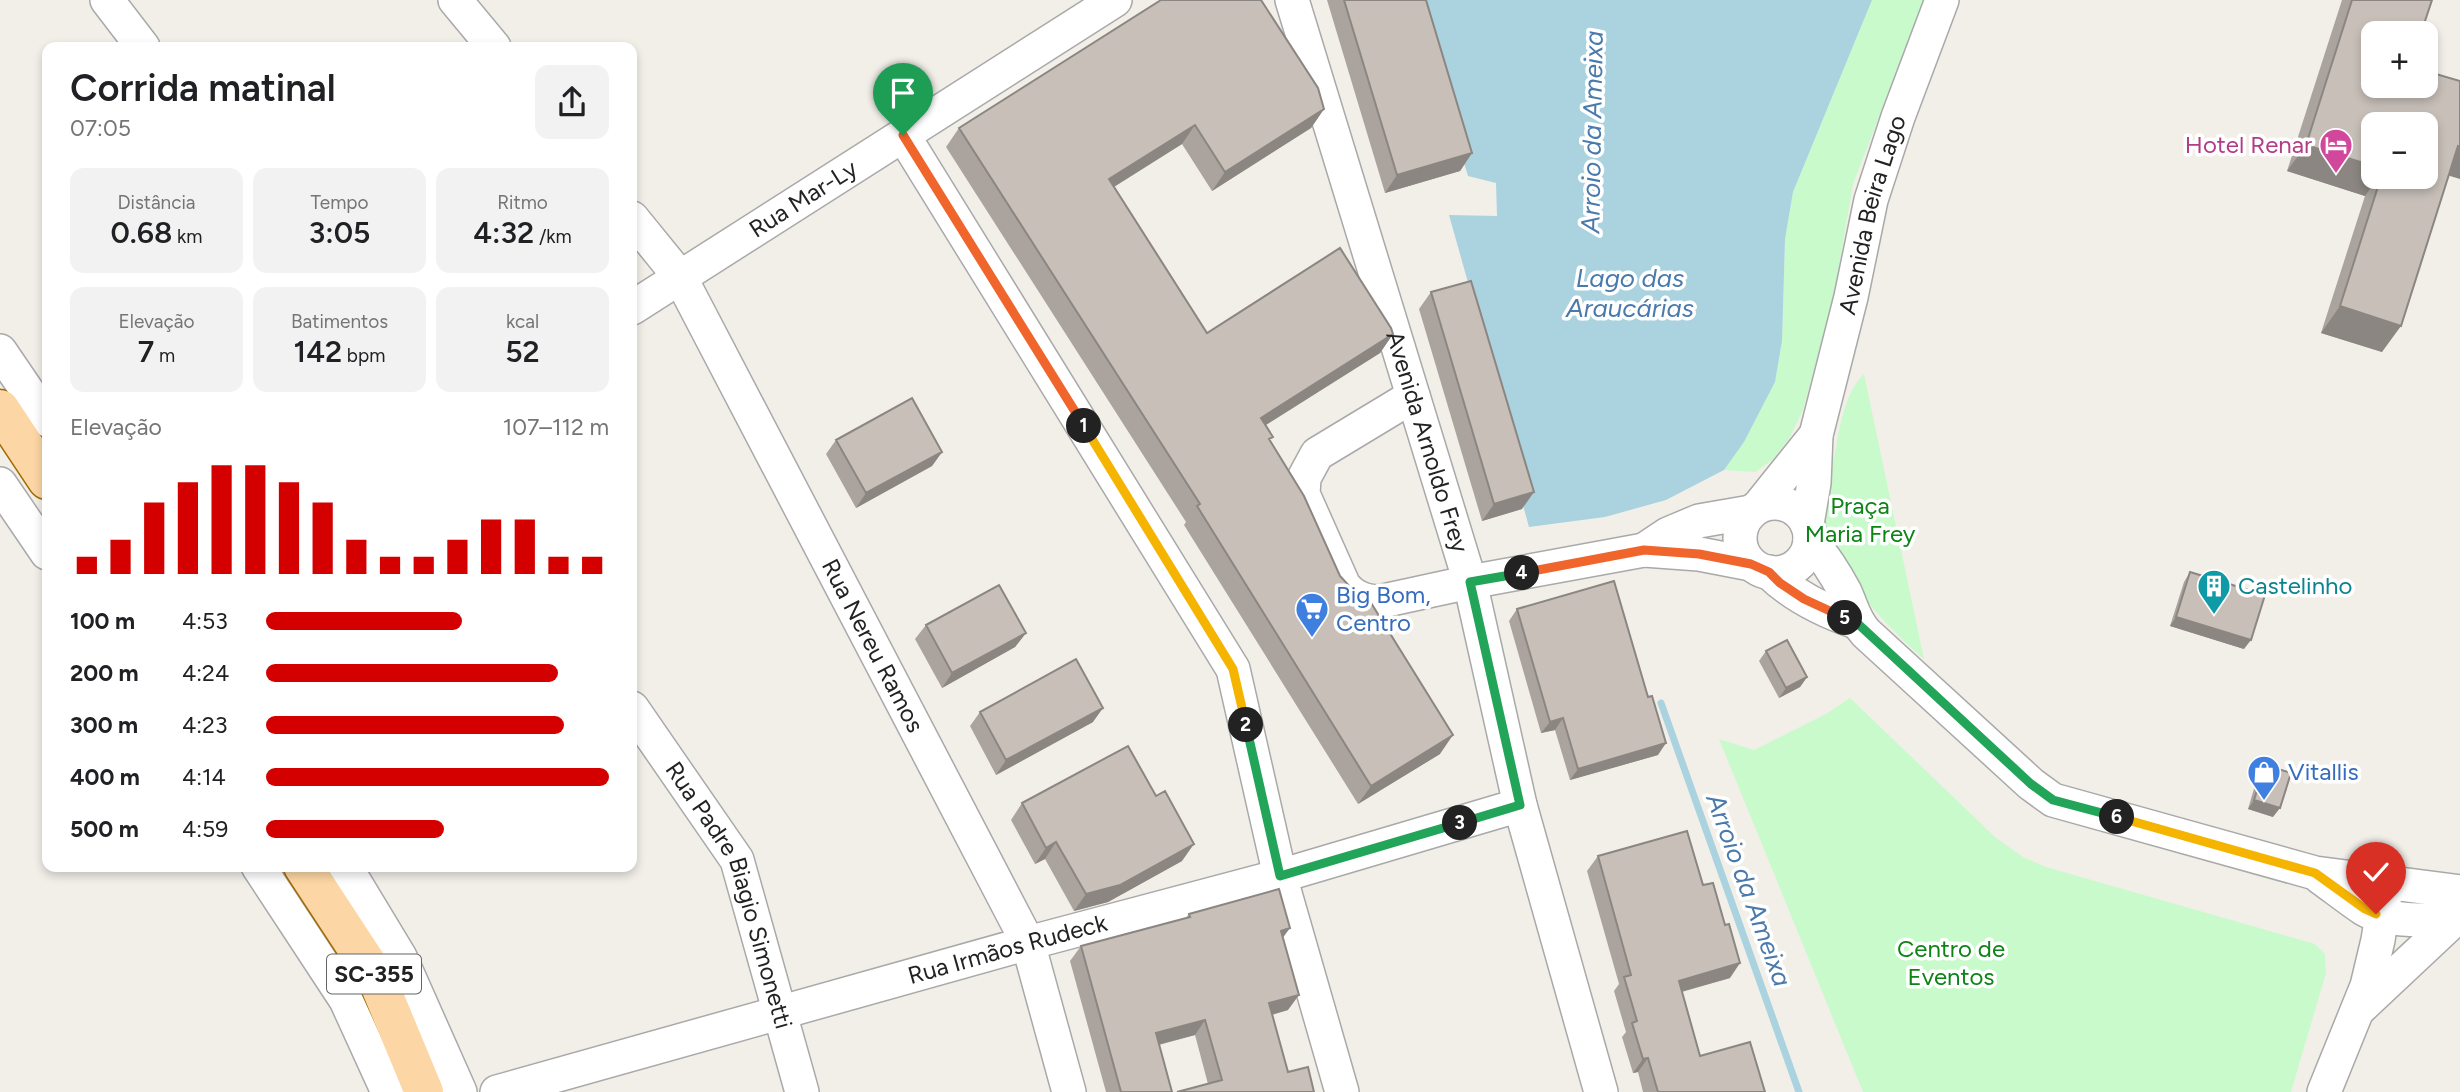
<!DOCTYPE html>
<html lang="pt">
<meta charset="utf-8">
<style>
:root{--surface:#fff;--page:#f2f2f2;--text:#202124;--muted:#757577;--accent:#d40000}
body{margin:0;font-family:Figtree,sans-serif;background:var(--page);color:var(--text);height:100vh;display:flex;flex-direction:column;font-size:26px;white-space:nowrap}
*{box-sizing:border-box;margin:0}
p{font-size:23px;color:var(--muted)}
.icon{flex:none;width:38px;height:38px;fill:none;stroke:currentColor;stroke-width:2;stroke-linecap:round;stroke-linejoin:round}
.map{position:relative;flex:1;overflow:hidden}
.details{position:absolute;left:42px;top:42px;width:595px;height:830px;display:flex;flex-direction:column;background:var(--surface);border-radius:14px;box-shadow:0 4px 10px #0003}
.details>*{flex:none}
.tools{position:absolute;left:2361px;top:21px;display:grid;gap:14px}
.tools a{display:grid;place-items:center;width:77px;height:77px;border-radius:14px;background:var(--surface);box-shadow:0 4px 10px #0003;font-size:35px}
.pin{position:absolute;display:grid;place-items:center;width:60px;height:60px;color:#fff;margin:-72px -30px;border-radius:50% 50% 50% 0;rotate:-45deg;box-shadow:0 0 7px #0007}
.pin .icon{rotate:45deg}
.km{position:absolute;width:35px;height:35px;margin:-18px;border-radius:50%;background:#222;color:#fff;font-size:19px;line-height:35px;text-align:center}
.round{display:grid;place-items:center;flex:none;width:74px;height:74px;border-radius:14px;background:var(--page)}
.head{display:flex;align-items:center;justify-content:space-between;height:119px;padding:0 28px}
h1{font-size:38px;font-weight:600;line-height:52px}
.metrics{display:grid;grid-template-columns:repeat(3,1fr);gap:10px;height:119px;padding:7px 28px}
.metrics div{display:grid;align-content:center;border-radius:14px;background:var(--page);text-align:center}
.metrics b{font-size:30px;font-weight:600}
.metrics small{font-size:19px;font-weight:400}
.metrics p{font-size:19px}
.chart{height:196px;padding:14px 28px}
.chart p{display:flex;justify-content:space-between}
.chart svg{width:100%;height:126px;margin-top:7px;stroke:var(--accent);stroke-width:6}
ul{padding:0 28px;list-style:none;font-size:23px}
li{display:grid;grid-template-columns:112px 84px 1fr;align-items:center;height:52px}
li i{height:18px;border-radius:9px;background:var(--accent)}
.map>svg:first-child{display:block}
</style>
<div class="map">
<svg width="2460" height="1092" viewBox="0 0 2460 1092">
<rect width="100%" height="100%" fill="#f2efe9"/>
<path fill="#c8facc" d="M1872,0H1924L1853,184L1834,296L1803,410L1789,439L1772,460L1755,472L1724,470L1744,442L1775,382L1782,341L1785,239L1793,192Z
M1864,374L1924,659C1888,628 1824,562 1824,511C1824,490 1832,468 1836,448C1840,424 1846,391 1864,374Z
M1850,698L1995,837L2023,857L2046,867L2315,944L2325,954L2326,973L2291,1092H1863L1719,739L1754,750L1826,714Z"/>
<path fill="#aad3df" d="M1414,0H1872L1793,192L1785,239L1782,341L1775,382L1744,442L1724,470L1666,500L1605,517L1529,527L1474,328L1480,325L1449,215L1497,216L1496,183L1468,176Z"/>
<g fill="none" stroke-linecap="round" stroke-linejoin="round">
<path stroke="#aad3df" stroke-width="7" d="M1661,703L1799,1092"/>
<defs>
<g id="minor">
<path d="M107,0L143,47"/>
<path d="M455,0L494,47"/>
<path id="s1" d="M1292,0L1470,582L1520,805L1601,1092"/>
<path d="M903,135L1233,669L1280,876L1342,1092"/>
<path id="s2" d="M632,218L680,277L1028,943L1069,1092"/>
<path id="s3" d="M632,308L1115,0"/>
<path d="M0,351L47,420"/>
<path d="M1413,396L1317,454L1304,478L1303,494L1344,586C1354,597 1363,601 1378,602L1470,582L1644,550L1699,554L1751,564"/>
<path d="M0,484L47,553"/>
<circle cx="1775" cy="538" r="35"/>
<path d="M1759,506L1816,435"/>
<path id="s4" d="M1807,524L1814,483L1816,435L1851,297L1871,200L1898,117L1942,0"/>
<path d="M1810,540C1824,556 1835,573 1845,592C1852,607 1854,620 1866,633L2031,784L2053,800L2315,873L2460,892"/>
<path d="M1644,550L1668,534L1699,521L1751,512"/>
<path d="M1769,572C1793,596 1824,611 1856,622"/>
<path id="s5" d="M632,708L737,860L802,1092"/>
<path d="M258,866L346,1000L388,1092"/>
<path d="M345,866L400,957L460,1092"/>
<path d="M2320,877C2334,887 2349,899 2364,909C2386,922 2435,922 2460,916"/>
<path d="M2361,1007L2457,917"/>
<path id="s6" d="M497,1092L1028,943L1280,876L1520,805"/>
<path d="M2324,1092L2367,986L2378,940L2387,882"/>
</g>
<path id="major" d="M0,409L47,480
M303,866L377,979L424,1092"/>
</defs>
<use href="#minor" stroke="#a9a9a9" stroke-width="36"/>
<use href="#major" stroke="#a06b00" stroke-width="41"/>
<use href="#minor" stroke="#fff" stroke-width="33"/>
<use href="#major" stroke="#fcd6a4" stroke-width="38"/>
</g>
<path fill="#aba49e" fill-rule="evenodd" d="M1327,0H1426L1472,153L1460,171L1385,193Z
M2342,0H2432L2373,33L2449,176L2382,352L2321,333L2365,196L2287,171ZM2373,124L2426,177H2373Z
M1324,109L1311,128L1212,191L1182,144L1114,187L1207,333L1393,334L1380,353L1266,425L1270,441L1340,576L1440,754L1358,804L1184,525L1186,522L946,147L959,128Z
M1431,292L1522,509L1482,521L1419,309Z
M836,440L942,452L932,466L856,508L826,454Z
M2190,572L2244,649L2170,626L2184,582Z
M1517,609L1658,755L1570,780L1555,730L1541,733L1509,621Z
M926,625L1026,633L1015,647L942,688L915,639Z
M1766,651L1807,677L1800,687L1779,698L1759,661Z
M980,712L1093,722L996,775L970,726Z
M2265,765L2273,817L2248,809L2258,775Z
M1022,803L1182,861L1108,902L1074,911L1045,859L1035,864L1011,820Z
M1598,856L1730,978L1682,992L1700,1056L1765,1092H1643L1638,1072L1633,1073L1622,1037L1626,1032L1614,991L1619,984L1587,871Z
M1189,914L1283,938L1288,1010L1272,1015L1288,1072L1208,1084L1195,1035L1159,1045L1172,1092H1106L1070,961L1081,946L1186,918Z"/>
<path fill="#8b8681" d="M1324,109L1311,128L1212,191L1225,172Z
M1195,125L1182,144L1096,198L1109,179Z
M2306,145L2373,166V177H2378L2365,196L2287,171Z
M2458,146L2460,147V179L2440,173Z
M1472,153L1460,171L1385,193L1397,175Z
M2340,306L2401,326L2382,352L2321,333Z
M1393,334L1380,353L1248,436L1261,418Z
M942,452L932,466L856,508L866,493Z
M1534,492L1522,509L1482,521L1494,504Z
M2176,617L2251,640L2244,649L2170,626Z
M1026,633L1015,647L942,688L952,673Z
M1807,677L1800,687L1779,698L1786,688Z
M1103,708L1093,722L996,775L1006,760Z
M1563,718L1555,730L1541,733L1550,722Z
M1453,735L1440,754L1358,804L1371,786Z
M1666,743L1658,755L1570,780L1578,769Z
M2254,800L2280,808L2273,817L2248,809Z
M1056,842L1045,859L1035,864L1046,848Z
M1194,844L1182,861L1108,902L1074,911L1086,894Z
M1290,928L1279,943L1281,931Z
M1740,963L1730,978L1669,995L1679,981Z
M1299,995L1288,1010L1259,1018L1269,1003Z
M1205,1020L1195,1035L1145,1048L1156,1033Z
M1648,1058L1638,1072L1633,1073L1643,1059Z"/>
<path fill="#c7bfb8" stroke="#8b8681" stroke-width="2" d="M1161,0H1261L1318,88L1324,109L1225,172L1195,125L1109,179L1207,333L1340,248L1391,328L1393,334L1261,418L1273,437L1269,439L1304,496L1340,576L1352,589L1368,598L1453,735L1371,786L1197,506L1200,504L959,128Z
M1344,0H1426L1472,153L1397,175Z
M2352,0H2432L2421,33H2373V86H2426V71L2460,81V147L2458,146L2401,326L2340,306L2381,177H2426V124H2373V166L2306,145Z
M1471,281L1534,492L1494,504L1431,292Z
M912,398L942,452L866,493L836,440Z
M2190,572L2265,595L2251,640L2176,617Z
M1614,581L1648,697L1652,696L1666,743L1578,769L1563,718L1550,722L1517,609Z
M999,585L1026,633L952,673L926,625Z
M1787,640L1807,677L1786,688L1766,651Z
M1076,659L1103,708L1006,760L980,712Z
M1128,746L1156,796L1165,791L1194,844L1120,885L1086,894L1056,842L1046,848L1022,803Z
M2265,765L2291,773L2280,808L2254,800Z
M1687,831L1703,885L1713,883L1725,925L1729,924L1740,963L1679,981L1700,1056L1750,1042L1765,1092H1658L1648,1058L1643,1059L1632,1023L1637,1021L1624,977L1631,975L1598,856Z
M1279,889L1290,928L1281,931L1299,995L1269,1003L1288,1072L1308,1067L1314,1092H1177L1222,1080L1205,1020L1156,1033L1172,1092H1121L1081,946L1190,917L1189,914Z"/>
<g fill="none" stroke-linecap="round" stroke-linejoin="round">
<defs>
<path id="split-1" d="M903,135L1084,426"/>
<path id="split-2" d="M1084,426L1233,669L1246,725"/>
<path id="split-3" d="M1246,725L1280,876L1460,823"/>
<path id="split-4" d="M1460,823L1520,805L1470,582L1522,573"/>
<path id="split-5" d="M1522,573L1644,550L1699,554L1751,564L1769,572L1780,583L1804,599L1845,618"/>
<path id="split-6" d="M1845,618L1856,622L2031,784L2053,800L2117,817"/>
<path id="split-7" d="M2117,817L2315,873L2365,909L2376,914"/>
</defs>
<use href="#split-1" stroke="#fff" stroke-width="14"/>
<use href="#split-2" stroke="#fff" stroke-width="14"/>
<use href="#split-3" stroke="#fff" stroke-width="14"/>
<use href="#split-4" stroke="#fff" stroke-width="14"/>
<use href="#split-5" stroke="#fff" stroke-width="14"/>
<use href="#split-6" stroke="#fff" stroke-width="14"/>
<use href="#split-7" stroke="#fff" stroke-width="14"/>
<use href="#split-1" stroke="#f0652b" stroke-width="9"/>
<use href="#split-2" stroke="#f5b400" stroke-width="9"/>
<use href="#split-3" stroke="#22a559" stroke-width="9"/>
<use href="#split-4" stroke="#22a559" stroke-width="9"/>
<use href="#split-5" stroke="#f0652b" stroke-width="9"/>
<use href="#split-6" stroke="#22a559" stroke-width="9"/>
<use href="#split-7" stroke="#f5b400" stroke-width="9"/>
</g>
<defs>
<symbol id="hotel-pin" viewBox="-11 -11 22 30"><path d="M0 17L-7.5 6A9.5 9.5 0 1 1 7.5 6Z" fill="#d1479c" stroke="#fff"/><path d="M-6-4.5h1.5V1H6V5H4.5V3h-9V5H-6ZM-4 0a1.8 1.8 0 1 1 3.6 0ZM.5 0V-2.5h3Q6-2.5 6 0Z" fill="#fff"/></symbol>
<symbol id="building-pin" viewBox="-11 -11 22 30"><path d="M0 17L-7.5 6A9.5 9.5 0 1 1 7.5 6Z" fill="#0f9aa8" stroke="#fff"/><path d="M-4-6H4V6H1V3H-1V6H-4ZM-2.5-4.3h1.7v1.8h-1.7ZM.8-4.3h1.7v1.8H.8ZM-2.5-1h1.7V.8h-1.7ZM.8-1h1.7V.8H.8Z" fill="#fff"/></symbol>
<symbol id="supermarket-pin" viewBox="-11 -11 22 30"><path d="M0 17L-7.5 6A9.5 9.5 0 1 1 7.5 6Z" fill="#3f7fe0" stroke="#fff"/><path d="M-6-5.5h2.5l.6 2H6L4.5 2H-2.5L-4.4-4H-6ZM-1.5 3.2a1.3 1.3 0 1 0 .1 0ZM3 3.2a1.3 1.3 0 1 0 .1 0Z" fill="#fff"/></symbol>
<symbol id="shop-pin" viewBox="-11 -11 22 30"><path d="M0 17L-7.5 6A9.5 9.5 0 1 1 7.5 6Z" fill="#3f7fe0" stroke="#fff"/><path d="M-5-2.5h2.3a2.7 3.5 0 0 1 5.4 0H5L5.5 6h-11ZM-1.5-2.5h3a1.5 2.3 0 0 0-3 0Z" fill="#fff"/></symbol>
</defs>
<g fill-rule="evenodd">
<use href="#hotel-pin" x="2317" y="126" width="38" height="52"/>
<use href="#building-pin" x="2195" y="567" width="38" height="52"/>
<use href="#supermarket-pin" x="1293" y="590" width="38" height="52"/>
<use href="#shop-pin" x="2245" y="753" width="38" height="52"/>
</g>
<g text-anchor="middle" stroke-width="7" stroke-linejoin="round" paint-order="stroke">
<rect fill="#fff" stroke="#646464" stroke-width="2" x="327" y="954.5" width="94" height="39" rx="5"/>
<g font-size="23" font-weight="bold" fill="#222">
<text x="374" y="982">SC-355</text>
</g>
<g font-size="24" fill="#b23c85" stroke="#fff" text-anchor="end">
<text x="2312" y="153">Hotel Renar</text>
</g>
<g font-size="24" fill="#222" stroke="#fff">
<text dy="8" stroke="none"><textPath href="#s3" startOffset="203">Rua Mar-Ly</textPath></text>
<text dy="8" stroke="none"><textPath href="#s4" startOffset="317">Avenida Beira Lago</textPath></text>
<text dy="8" stroke="none"><textPath href="#s1" startOffset="462">Avenida Arnoldo Frey</textPath></text>
<text dy="8" stroke="none"><textPath href="#s2" startOffset="492">Rua Nereu Ramos</textPath></text>
<text dy="8" stroke="none"><textPath href="#s5" startOffset="214">Rua Padre Biagio Simonetti</textPath></text>
<text dy="8" stroke="none"><textPath href="#s6" startOffset="530">Rua Irmãos Rudeck</textPath></text>
</g>
<g font-size="24" fill="#0c8416" stroke="#fff">
<text x="1860" y="514">Praça<tspan x="1860" dy="28">Maria Frey</tspan></text>
<text x="1951" y="957">Centro de<tspan x="1951" dy="28">Eventos</tspan></text>
</g>
<g font-size="24" fill="#0d838f" stroke="#fff" text-anchor="start">
<text x="2238" y="594">Castelinho</text>
</g>
<g font-size="24" fill="#366cbe" stroke="#fff" text-anchor="start">
<text x="1336" y="603">Big Bom,<tspan x="1336" dy="28">Centro</tspan></text>
<text x="2288" y="780">Vitallis</text>
</g>
<g font-size="26" font-style="italic" fill="#4a7aab" stroke="#fff">
<text transform="translate(1592 132) rotate(-89)" y="9">Arroio da Ameixa</text>
<text x="1630" y="287">Lago das<tspan x="1630" dy="30">Araucárias</tspan></text>
<text transform="translate(1749 890) rotate(70)" y="9">Arroio da Ameixa</text>
</g>
</g>
</svg>
<div class="tools">
<a>+</a>
<a>−</a>
</div>
<div class="pin" style="left:903px;top:135px;background:#1e9e55"><svg class="icon" aria-label="arrive" viewBox="0 0 24 24"><path d="M6 21V4h12l-3 4 3 4H6"/></svg></div>
<div class="pin" style="left:2376px;top:914px;background:#d93025"><svg class="icon" aria-label="check" viewBox="0 0 24 24"><path d="M5 12l5 5 9-10"/></svg></div>
<b class="km" style="left:1084px;top:426px">1</b>
<b class="km" style="left:1246px;top:725px">2</b>
<b class="km" style="left:1460px;top:823px">3</b>
<b class="km" style="left:1522px;top:573px">4</b>
<b class="km" style="left:1845px;top:618px">5</b>
<b class="km" style="left:2117px;top:817px">6</b>
<section class="details">
<div class="head"><div><h1>Corrida matinal</h1><p>07:05</p></div><a class="round"><svg class="icon" aria-label="share" viewBox="0 0 24 24"><path d="M12 15V3M7 8l5-5 5 5M5 13v7h14v-7"/></svg></a></div>
<div class="metrics">
<div><p>Distância</p><b>0.68<small> km</small></b></div>
<div><p>Tempo</p><b>3:05</b></div>
<div><p>Ritmo</p><b>4:32<small> /km</small></b></div>
</div>
<div class="metrics">
<div><p>Elevação</p><b>7<small> m</small></b></div>
<div><p>Batimentos</p><b>142<small> bpm</small></b></div>
<div><p>kcal</p><b>52</b></div>
</div>
<div class="chart"><p><span>Elevação</span>107–112 m</p>
<svg viewBox="0 0 160 44" preserveAspectRatio="none"><path d="M5 44V38M15 44V32M25 44V19M35 44V12M45 44V6M55 44V6M65 44V12M75 44V19M85 44V32M95 44V38M105 44V38M115 44V32M125 44V25M135 44V25M145 44V38M155 44V38"/></svg>
</div>
<ul>
<li><b>100 m</b>4:53<i style="width:57%"></i></li>
<li><b>200 m</b>4:24<i style="width:85%"></i></li>
<li><b>300 m</b>4:23<i style="width:87%"></i></li>
<li><b>400 m</b>4:14<i style="width:100%"></i></li>
<li><b>500 m</b>4:59<i style="width:52%"></i></li>
</ul>
</section>
</div>
